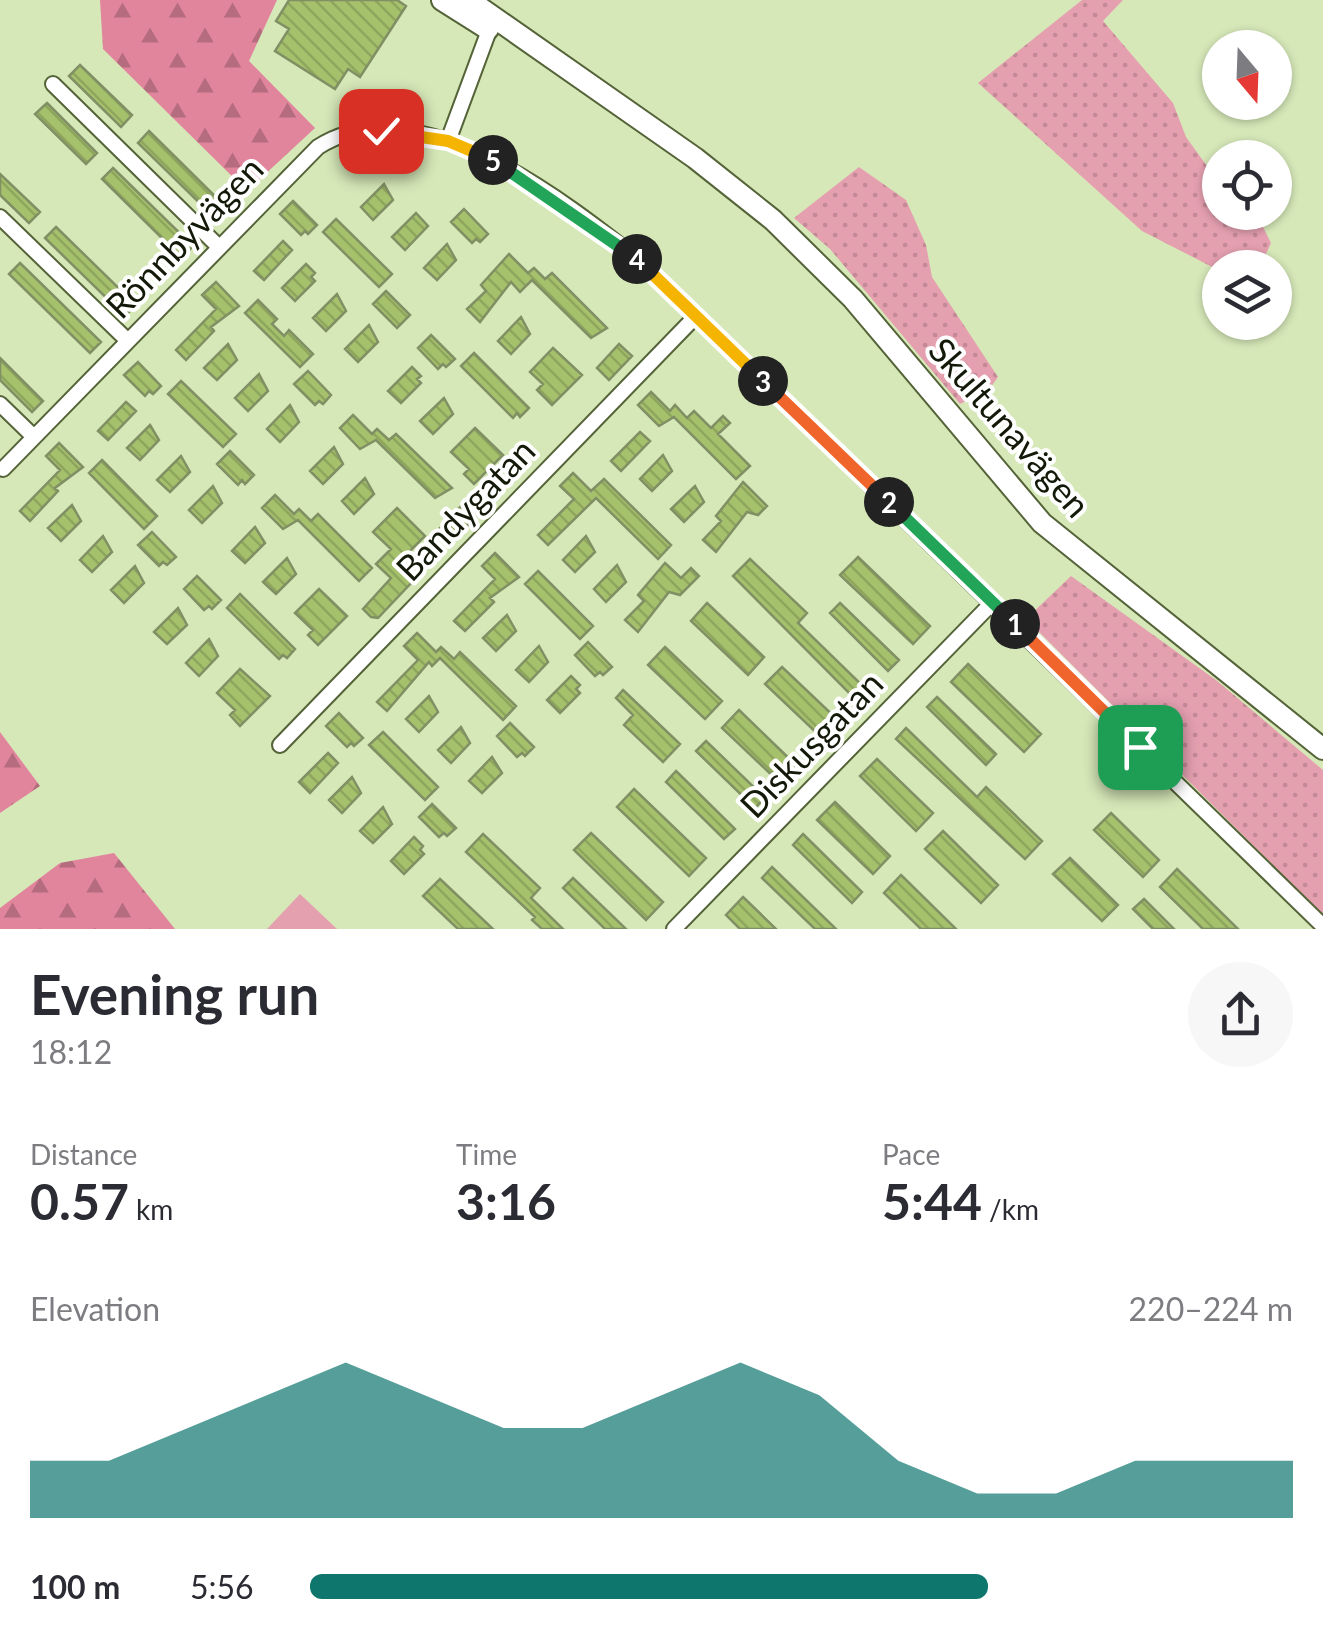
<!DOCTYPE html>
<meta charset="utf-8">
<style>
:root{--surface:#fff;--page:#f7f7f7;--text:#2b2b33;--muted:#7c7c81;--accent:#0f766e}
body{margin:0;font-family:Lato,sans-serif;background:var(--page);color:var(--text);height:100vh;display:flex;flex-direction:column;font-size:38px;white-space:nowrap}
*{box-sizing:border-box;margin:0}
p{font-size:32px;color:var(--muted)}
.icon{flex:none;width:55px;height:55px;fill:none;stroke:currentColor;stroke-width:2;stroke-linecap:round;stroke-linejoin:round}
.map{position:relative;height:929px;overflow:hidden}
.drawer{display:flex;flex-direction:column;background:var(--surface);flex:1}
.drawer>*{flex:none}
.needle{width:65px;rotate:161deg}
.tools{position:absolute;left:1202px;top:30px;display:grid;gap:20px}
.tools a{display:grid;place-items:center;width:90px;height:90px;border-radius:50%;background:var(--surface);box-shadow:0 2px 8px #0004;font-size:50px}
.pin{position:absolute;display:grid;place-items:center;width:85px;height:85px;color:#fff;margin:-42px;border-radius:20px;box-shadow:0 5px 15px #0006}
.km{position:absolute;width:50px;height:50px;margin:-25px;border-radius:50%;background:#222;color:#fff;font-size:28px;line-height:50px;text-align:center}
.round{display:grid;place-items:center;flex:none;width:105px;height:105px;border-radius:52px;background:var(--page)}
.headline{display:flex;align-items:center;justify-content:space-between;height:170px;padding:0 30px}
h1{font-size:55px;font-weight:700;line-height:75px}
.stats{display:grid;grid-template-columns:repeat(3,1fr);gap:15px;height:170px;padding:10px 30px}
.stats div{display:grid;align-content:center}
.stats b{font-size:50px;font-weight:700}
.stats small{font-size:28px;font-weight:400}
.stats p{font-size:28px}
.chart{height:280px;padding:20px 30px}
.chart p{display:flex;justify-content:space-between}
.chart svg{width:100%;height:180px;margin-top:10px;fill:var(--accent);opacity:.7}
ul{padding:0 30px;list-style:none;font-size:32px}
li{display:grid;grid-template-columns:160px 120px 1fr;align-items:center;height:75px}
li i{height:25px;border-radius:12px;background:var(--accent)}
.map>svg:first-child{display:block}
</style>
<div class="map">
<svg width="1323" height="929" viewBox="0 0 1323 929">
<defs>
<pattern id="grass-dots" width="8" height="8" patternUnits="userSpaceOnUse" patternTransform="scale(2.5)"><rect width="8" height="8" fill="#e5a0b0"/><path d="M2 2h.1M6 6h.1" fill="none" stroke="#c48996" stroke-width="1.8" stroke-linecap="round"/></pattern>
<pattern id="forest-firs" width="22" height="20" patternUnits="userSpaceOnUse" patternTransform="scale(2.5)"><rect width="22" height="20" fill="#e1859d"/><path d="M5 1l3.5 6h-7zM16 11l3.5 6h-7z" fill="#b56c7e"/></pattern>
<pattern id="building-back-hatch" width="6" height="6" patternUnits="userSpaceOnUse" patternTransform="scale(2.5)"><rect width="6" height="6" fill="#a5c16c"/><path d="M-1 5l2 2M0 0l6 6M5-1l2 2" fill="none" stroke="#8da55c"/></pattern>
</defs>
<rect width="100%" height="100%" fill="#d6e8b8"/>
<path fill="url(#grass-dots)" d="M1082,0H1123L1103,21L1173,103L1186,137L1220,184V212L1256,213L1271,243L1260,267L1220,268V271L1142,231L978,83Z
M859,167L906,200L926,245L932,277L998,377L988,391L960,404L830,249L794,218Z
M1071,576L1216,680L1323,770V915L1026,619Z"/>
<path fill="url(#forest-firs)" d="M100,0H277L249,61L315,128L247,191L103,49Z
M0,732L40,786L0,813Z
M114,853L175,929H0V908L60,863Z"/>
<path fill="#e5a0b0" d="M300,894L337,929H267Z"/>
<path fill="url(#building-back-hatch)" stroke="#809064" stroke-width="2.5" d="M289,0H397L406,6L360,77L348,69L335,89L275,51L289,29L276,21Z
M80,65L132,115L121,127L69,76Z
M47,103L97,153L86,164L35,114Z
M149,131L229,210L218,221L138,143Z
M113,168L193,246L182,258L102,179Z
M0,174L40,212L29,223L0,195Z
M384,184L393,200L373,220L361,207Z
M293,201L317,225L308,234L305,231L301,235L280,214Z
M464,209L488,234L480,242L476,239L472,243L451,222Z
M416,213L428,226L405,250L392,237Z
M336,219L392,274L379,287L323,232Z
M56,227L136,305L125,316L45,238Z
M283,241L292,250L264,280L254,271Z
M447,244L456,260L437,280L424,268Z
M509,254L528,273L534,268L545,279L552,273L607,328L591,338L532,280L520,292L511,282L480,322L467,309L486,291L481,285Z
M20,263L101,342L90,353L9,274Z
M306,264L315,273L311,277L315,281L295,301L282,288Z
M216,282L239,306L211,327L214,331L186,360L176,350L216,309L202,295Z
M386,291L410,315L397,328L373,304Z
M337,294L346,311L326,331L313,318Z
M258,300L277,319L272,324L284,336L289,330L313,354L300,367L245,313Z
M521,317L530,334L511,354L498,341Z
M369,325L378,342L358,362L345,349Z
M431,335L455,359L446,367L443,364L438,369L418,348Z
M228,344L237,360L217,380L204,368Z
M619,344L632,356L609,380L597,368Z
M553,348L582,375L552,405L537,390L543,384L530,372Z
M474,353L529,408L520,417L517,413L513,418L461,366Z
M0,358L43,401L32,412L0,380Z
M138,362L161,386L153,394L149,391L145,396L124,375Z
M412,367L421,376L417,379L421,383L401,403L388,391Z
M308,371L331,395L323,404L319,401L315,405L294,384Z
M259,374L268,391L248,411L235,398Z
M181,381L236,434L223,447L168,394Z
M651,392L670,411L675,405L687,418L694,411L711,428L723,416L730,423L718,434L750,466L736,479L674,417L659,426L638,405Z
M444,398L453,414L433,434L420,421Z
M126,402L136,411L108,440L98,431Z
M290,405L299,422L280,442L267,429Z
M353,415L372,434L377,429L389,440L396,434L452,488L435,498L376,440L360,449L340,428Z
M150,425L159,440L140,460L127,448Z
M475,428L503,455L474,484L464,474L469,469L451,452Z
M640,432L650,441L621,471L611,461Z
M59,443L83,467L55,488L58,491L30,521L20,511L60,470L46,456Z
M334,447L343,464L323,484L310,471Z
M230,451L254,475L245,484L242,480L238,485L217,464Z
M663,455L672,471L652,491L640,479Z
M181,456L190,472L170,492L157,480Z
M102,460L157,516L144,529L89,473Z
M573,473L591,491L604,479L671,545L658,559L596,498L548,545L538,535L574,499L560,486Z
M365,478L374,494L354,514L342,501Z
M743,482L767,506L758,515L747,512L716,552L703,540L721,521L716,516Z
M213,486L222,503L202,523L189,510Z
M695,486L704,502L684,522L671,509Z
M275,495L294,514L299,509L311,521L318,514L372,568L359,581L298,520L283,529L262,508Z
M463,504L476,517L456,537H449L440,528Z
M72,505L81,521L61,541L48,528Z
M397,508L425,536L396,565L413,581L378,618L371,617L363,609L391,578L376,564L391,549L373,532Z
M255,527L265,543L245,563L232,551Z
M152,532L176,557L167,565L163,562L159,566L138,545Z
M103,536L112,552L92,572L80,560Z
M586,536L595,552L575,572L563,560Z
M495,553L519,577L490,598L494,602L465,631L454,621L495,579L482,566Z
M858,557L930,626L913,644L840,575Z
M287,558L296,574L276,594L263,582Z
M750,559L807,613L798,623L868,691L858,702L733,576Z
M665,563L681,578L691,568L699,576L680,595L669,592L638,632L625,620L644,601L638,595Z
M617,565L626,582L606,602L594,589Z
M135,566L144,583L124,603L111,590Z
M538,571L593,626L580,639L525,584Z
M197,576L221,600L212,609L209,606L204,610L184,589Z
M319,589L347,616L318,645L308,635L313,630L295,613Z
M240,594L295,649L287,658L283,655L279,659L227,608Z
M707,603L764,657L748,675L691,621Z
M840,603L899,660L888,671L830,613Z
M178,608L187,625L167,644L154,632Z
M507,615L516,631L496,651L483,638Z
M417,633L436,652L441,647L454,659L460,652L516,706L503,720L440,658L432,666L429,662L387,711L377,702L418,660L404,646Z
M209,639L218,656L199,676L186,663Z
M588,642L612,667L603,675L600,672L595,676L575,655Z
M539,646L548,662L529,682L516,670Z
M665,647L722,701L705,719L648,665Z
M968,664L1041,734L1024,752L951,682Z
M782,667L839,721L822,738L765,684Z
M240,669L270,696L240,726L230,715L235,710L217,693Z
M571,676L580,685L576,689L580,693L560,713L547,700Z
M623,690L680,744L663,762L624,725L633,715L616,698Z
M429,696L438,712L419,732L406,719Z
M937,697L996,754L986,765L927,707Z
M739,710L796,765L779,782L722,728Z
M339,713L363,738L354,746L351,743L347,747L326,726Z
M510,723L534,747L525,756L522,753L517,757L497,736Z
M461,727L470,743L451,763L438,750Z
M906,728L977,797L986,787L1042,841L1025,859L896,739Z
M383,732L438,787L425,800L369,745Z
M706,741L765,798L755,808L696,751Z
M328,753L338,763L310,793L299,782Z
M492,757L502,773L482,793L469,781Z
M877,759L933,813L916,831L860,776Z
M676,771L735,829L724,839L666,782Z
M352,777L361,793L342,813L329,800Z
M634,789L706,858L689,876L617,807Z
M835,802L890,856L873,874L817,820Z
M432,804L456,828L447,836L444,833L439,837L419,817Z
M383,807L392,824L373,843L360,831Z
M1111,813L1159,860L1143,877L1094,830Z
M943,831L998,885L981,903L925,849Z
M591,833L663,902L646,920L574,850Z
M483,834L540,888L531,898L563,929H542L532,920L535,917L466,852Z
M803,834L862,892L852,903L793,845Z
M414,837L423,846L420,850L424,854L404,874L391,861Z
M1070,858L1118,905L1102,921L1053,874Z
M772,867L836,929H815L762,878Z
M1177,869L1238,929H1203L1160,887Z
M901,875L956,929H921L884,893Z
M573,878L626,929H605L563,888Z
M440,879L493,929H458L423,896Z
M743,897L776,929H740L726,915Z
M1144,899L1174,929H1153L1133,909Z"/>
<g fill="none" stroke-linecap="round" stroke-linejoin="round">
<defs>
<path id="minor" d="M53,84L219,247
M448,141L491,25
M0,217L128,341
M0,404L34,437
M3,469L318,147C416,84 566,202 641,262L1323,926
M280,745L696,316
M674,929L993,602"/>
<path id="secondary" d="M442,0L488,29
M469,0L695,158L773,220L853,299L1042,523L1323,749"/>
</defs>
<use href="#minor" stroke="#546338" stroke-width="18"/>
<use href="#secondary" stroke="#546338" stroke-width="24"/>
<use href="#minor" stroke="#fff" stroke-width="14"/>
<use href="#secondary" stroke="#fff" stroke-width="20"/>
</g>
<g fill="none" stroke-linecap="round" stroke-linejoin="round">
<defs>
<path id="split-1" d="M1015,624L1140,747"/>
<path id="split-2" d="M889,502L1015,624"/>
<path id="split-3" d="M763,381L889,502"/>
<path id="split-4" d="M637,259L763,381"/>
<path id="split-5" d="M493,160L637,259"/>
<path id="split-6" d="M381,131L448,141L493,160"/>
</defs>
<use href="#split-1" stroke="#fff" stroke-width="20"/>
<use href="#split-2" stroke="#fff" stroke-width="20"/>
<use href="#split-3" stroke="#fff" stroke-width="20"/>
<use href="#split-4" stroke="#fff" stroke-width="20"/>
<use href="#split-5" stroke="#fff" stroke-width="20"/>
<use href="#split-6" stroke="#fff" stroke-width="20"/>
<use href="#split-1" stroke="#f0652b" stroke-width="12"/>
<use href="#split-2" stroke="#22a559" stroke-width="12"/>
<use href="#split-3" stroke="#f0652b" stroke-width="12"/>
<use href="#split-4" stroke="#f5b400" stroke-width="12"/>
<use href="#split-5" stroke="#22a559" stroke-width="12"/>
<use href="#split-6" stroke="#f5b400" stroke-width="12"/>
</g>
<g text-anchor="middle" stroke-width="8" stroke-linejoin="round" paint-order="stroke">
<g font-size="35" fill="#131908" stroke="#fff">
<text transform="translate(185 238) rotate(-46)" y="12">Rönnbyvägen</text>
<text transform="translate(1009 428) rotate(49)" y="12">Skultunavägen</text>
<text transform="translate(466 510) rotate(-46)" y="12">Bandygatan</text>
<text transform="translate(812 745) rotate(-46)" y="12">Diskusgatan</text>
</g>
</g>
</svg>
<div class="tools">
<a><svg class="needle" viewBox="-14 -14 28 28"><path d="M0-13l5 13h-10z" fill="#e53935"/><path d="M0 13l5-13h-10z" fill="#7c7c81"/></svg></a>
<a><svg class="icon" aria-label="locate" viewBox="0 0 24 24"><circle cx="12" cy="12" r="6"/><path d="M12 2v4M12 18v4M2 12h4M18 12h4"/></svg></a>
<a><svg class="icon" aria-label="layers" viewBox="0 0 24 24"><path d="M12 4l9 5-9 5-9-5zM3 14l9 5 9-5"/></svg></a>
</div>
<div class="pin" style="left:1140px;top:747px;background:#1e9e55"><svg class="icon" aria-label="arrive" viewBox="0 0 24 24"><path d="M6 21V4h12l-3 4 3 4H6"/></svg></div>
<div class="pin" style="left:381px;top:131px;background:#d93025"><svg class="icon" aria-label="check" viewBox="0 0 24 24"><path d="M5 12l5 5 9-10"/></svg></div>
<b class="km" style="left:1015px;top:624px">1</b>
<b class="km" style="left:889px;top:502px">2</b>
<b class="km" style="left:763px;top:381px">3</b>
<b class="km" style="left:637px;top:259px">4</b>
<b class="km" style="left:493px;top:160px">5</b>
</div>
<section class="drawer">
<div class="headline"><div><h1>Evening run</h1><p>18:12</p></div><a class="round"><svg class="icon" aria-label="share" viewBox="0 0 24 24"><path d="M12 15V3M7 8l5-5 5 5M5 13v7h14v-7"/></svg></a></div>
<div class="stats">
<div><p>Distance</p><b>0.57<small> km</small></b></div>
<div><p>Time</p><b>3:16</b></div>
<div><p>Pace</p><b>5:44<small> /km</small></b></div>
</div>
<div class="chart"><p><span>Elevation</span>220–224 m</p>
<svg viewBox="0 0 160 44" preserveAspectRatio="none"><path d="M0 44V30L10 30L20 22L30 14L40 6L50 14L60 22L70 22L80 14L90 6L100 14L110 30L120 38L130 38L140 30L150 30L160 30V44z"/></svg>
</div>
<ul>
<li><b>100 m</b>5:56<i style="width:69%"></i></li>
</ul>
</section>
